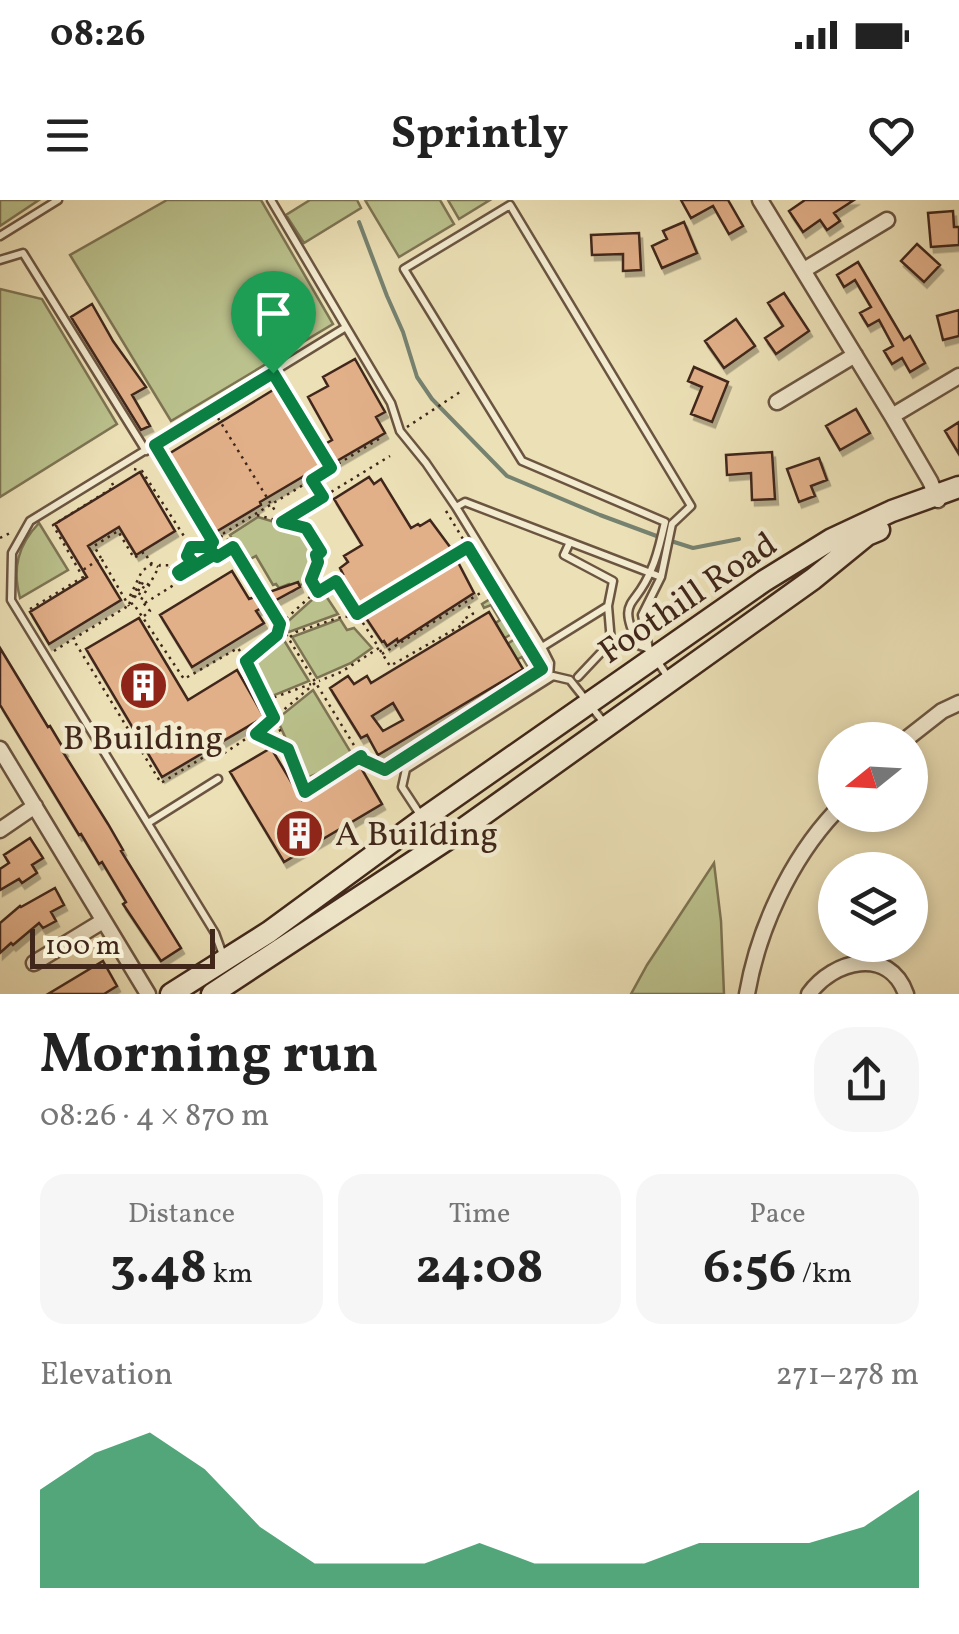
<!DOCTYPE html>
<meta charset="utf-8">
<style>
:root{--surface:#fff;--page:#f6f6f6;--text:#222;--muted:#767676;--accent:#0b8043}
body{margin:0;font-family:Vollkorn,serif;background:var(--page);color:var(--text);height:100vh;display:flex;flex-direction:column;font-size:38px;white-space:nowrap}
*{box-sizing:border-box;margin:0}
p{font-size:32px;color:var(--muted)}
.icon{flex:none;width:55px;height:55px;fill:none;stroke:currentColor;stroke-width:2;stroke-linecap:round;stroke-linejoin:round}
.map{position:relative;height:794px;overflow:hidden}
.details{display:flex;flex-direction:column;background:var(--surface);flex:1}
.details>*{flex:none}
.needle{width:65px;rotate:252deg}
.fabs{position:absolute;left:818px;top:522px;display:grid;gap:20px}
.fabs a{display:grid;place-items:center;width:110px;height:110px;border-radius:50%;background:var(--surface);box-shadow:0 5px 15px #0003;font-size:50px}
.scale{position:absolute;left:30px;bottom:25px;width:185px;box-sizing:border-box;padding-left:10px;border:5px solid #40271a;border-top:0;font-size:28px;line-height:35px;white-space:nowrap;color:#40271a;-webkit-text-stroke:8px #f3ebd0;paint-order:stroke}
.pin{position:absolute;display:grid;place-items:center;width:85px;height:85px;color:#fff;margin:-102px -42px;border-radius:50% 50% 50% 0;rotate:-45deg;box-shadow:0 0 10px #0007}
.pin .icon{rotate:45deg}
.round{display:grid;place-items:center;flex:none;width:105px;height:105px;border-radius:40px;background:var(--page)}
.head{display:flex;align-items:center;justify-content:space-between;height:170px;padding:0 40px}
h1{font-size:55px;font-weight:700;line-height:75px}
.stats{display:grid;grid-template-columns:repeat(3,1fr);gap:15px;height:170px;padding:10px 40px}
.stats div{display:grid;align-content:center;border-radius:25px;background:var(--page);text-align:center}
.stats b{font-size:50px;font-weight:700}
.stats small{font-size:28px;font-weight:400}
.stats p{font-size:28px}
.chart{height:280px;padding:20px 40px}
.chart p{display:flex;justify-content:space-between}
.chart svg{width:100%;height:180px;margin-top:10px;fill:var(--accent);opacity:.7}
.status{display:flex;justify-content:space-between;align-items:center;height:70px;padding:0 50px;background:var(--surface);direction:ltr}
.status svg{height:28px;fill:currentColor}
header{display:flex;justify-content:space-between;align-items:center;height:130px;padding:0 40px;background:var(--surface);font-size:45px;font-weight:700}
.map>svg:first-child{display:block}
</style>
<div class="status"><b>08:26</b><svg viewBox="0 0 49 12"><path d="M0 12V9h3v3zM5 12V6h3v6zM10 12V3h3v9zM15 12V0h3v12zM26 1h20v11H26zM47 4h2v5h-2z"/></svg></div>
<header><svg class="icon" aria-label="menu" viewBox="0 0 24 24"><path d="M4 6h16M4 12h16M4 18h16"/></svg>Sprintly<svg class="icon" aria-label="heart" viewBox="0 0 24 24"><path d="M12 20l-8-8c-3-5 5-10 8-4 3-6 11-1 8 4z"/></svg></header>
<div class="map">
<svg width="959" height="794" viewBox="0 0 959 794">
<defs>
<filter id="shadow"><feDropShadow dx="3" dy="5.5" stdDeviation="0" flood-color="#0004"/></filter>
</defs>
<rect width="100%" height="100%" fill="#ece0b6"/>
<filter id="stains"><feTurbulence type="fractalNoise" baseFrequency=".002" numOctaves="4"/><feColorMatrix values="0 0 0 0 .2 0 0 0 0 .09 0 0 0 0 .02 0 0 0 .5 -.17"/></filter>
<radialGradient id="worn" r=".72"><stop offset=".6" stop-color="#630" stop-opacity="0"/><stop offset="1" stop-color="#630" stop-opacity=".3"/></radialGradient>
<path fill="#bac18c" stroke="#7d7453" stroke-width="2.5" d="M0,0H39L0,26Z
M167,0H261L333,124L171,221L70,55Z
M310,0H357L361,8L304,43L286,15Z
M365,0H440L454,24L399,57Z
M448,0H490L459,19Z
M0,89L42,99L117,224L0,297Z
M258,317L298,329L315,355C314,372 307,381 293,391L289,384L279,388L276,384L273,385L256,356L248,360L243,358L230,335Z
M39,323L68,370L20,398C12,368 18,345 39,323Z
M324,393L338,414L289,432L285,424L314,398Z
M495,396L518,430L500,441L491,426L500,420L491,405L484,408L482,404Z
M340,419L347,430L354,428L372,448L351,463L317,478L292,437Z
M521,435L539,466L527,478L526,476L531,472L522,457L514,461L504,446Z
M282,437L309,481L270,497L254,460Z
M313,490L353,556L332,568L304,579L277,519Z
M714,663L721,721L724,794H631L647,765Z"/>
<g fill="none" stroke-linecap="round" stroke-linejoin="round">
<path stroke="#768270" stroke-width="4" d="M359,22L387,96L403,132L417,177L432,199L507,276L600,315L662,338
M671,341L693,348L739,339"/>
</g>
<path fill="#e1af88" stroke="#40271a" stroke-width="2.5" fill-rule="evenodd" filter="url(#shadow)" d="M681,0H728L743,26L729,34L713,6L691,18Z
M805,0H854L834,13L840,21L827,30L820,20L803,32L789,11Z
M953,11L954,27H959V45L931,47L928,13Z
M684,22L697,53L662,68L652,46L667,39L663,31Z
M639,33L641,70L623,71V54L592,55L591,35Z
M917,44L940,65L924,82L901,61Z
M858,62L904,140L910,136L925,163L910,172L902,158L892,164L884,151L893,146L879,120L868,126L860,113L871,107L855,80L844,87L837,75Z
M784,93L809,131L776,154L765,138L783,126L768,103Z
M92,104L113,141L146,187L132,195L150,226L141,230L71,117Z
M959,110V136L943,140L937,116Z
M736,119L755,146L724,168L705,141Z
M355,159L385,212L376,217L385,233L335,262L333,259L260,302L261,305L214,333L167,255L278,187L314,250L332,240L308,197L328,186L323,177Z
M694,167L728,182L712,222L691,214L702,187L688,181Z
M856,209L870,233L840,250L826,226Z
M959,222V254L945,231Z
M772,252L775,299L752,300L751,273L727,275L726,255Z
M819,258L827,280L811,286L815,296L799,302L787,269Z
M140,272L175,331L136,355L119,327L88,346L121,400L49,444L30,412L87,377L55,324Z
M369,277L374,284L381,279L411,328L418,324L420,326L430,320L450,347L474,393L398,442L397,439L387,446L384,441L382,442L338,376L343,374L340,368L348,362L344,356L362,345L334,299Z
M232,371L249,399L298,382L300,387L256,411L264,423L192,467L160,415Z
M489,412L523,469L378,555L367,535L361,538L330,488L348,476L354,484L367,476L371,483ZM393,503L403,520L383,531L372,516Z
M139,418L188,500L237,470L264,517L162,577L86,449Z
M0,448L48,527L50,526L65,551L63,552L108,624L123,650L121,651L181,748L161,761L123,704L126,702L102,662L99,664L81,634L79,635L0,505Z
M271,548L302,600L360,566L382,604L284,662L230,572Z
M30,638L43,658L32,665L37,673L22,683L19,679L0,690V669L9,663L4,655Z
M55,688L64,705L51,712L56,721L43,728L39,723L13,745L11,743L0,753V723L20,706L21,707Z
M103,761L117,786L104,794H48Z"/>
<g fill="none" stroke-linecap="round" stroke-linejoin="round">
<defs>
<path id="lane" d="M0,36L58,0
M0,60L23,53L146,251
M346,127L391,203L400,231L426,263L456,307
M570,342L564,355L613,381L608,406L611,442L578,477
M608,406L542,447L456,307L465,302L661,377
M542,447L550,463L549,478
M649,449L638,445C616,397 636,409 651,370C658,355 661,338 665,322L522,261L404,69L510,5L691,306L672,324L661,377L642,415L649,449L668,477
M148,623L218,579
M434,645L423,619L402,587L406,569L553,476L570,480L605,524
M223,755L215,733L11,400L12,353L30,321L346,127L271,0"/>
<path id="street" d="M760,0L892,216L930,281L938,300
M804,70L887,20
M777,202L855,155
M892,216L959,176
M905,540L942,511L959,503
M0,549L148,794
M0,630L35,606
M34,763L103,721
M747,794C758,730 790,660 835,612
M809,794C833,760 889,746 906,794"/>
<path id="secondary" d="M171,794L269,732L423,619L764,381L832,339L892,311L959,287
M212,794L463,629L813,379L867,335L879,330"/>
</defs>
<use href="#lane" stroke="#6b5541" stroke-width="11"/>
<use href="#street" stroke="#6b5541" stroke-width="19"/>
<use href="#secondary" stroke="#40271a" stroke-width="25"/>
<path stroke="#40271a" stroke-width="2.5" stroke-dasharray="2.5 5" stroke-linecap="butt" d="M277,180L330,267
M218,218L282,322L390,256
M407,227L460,192
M379,239L224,333L363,560L385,570L539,471
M159,252L213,341L224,335
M134,269L142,271L191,347
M313,281L322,295
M112,283L114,287L53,325L80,372L101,358L129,406
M446,311L537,461
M257,315L306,328L321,352L317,355V362L311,380L317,390
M0,338L12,332
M193,347H211
M187,356L193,362L177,372L180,375L215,354
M101,358L94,346L118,331L134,358L144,352L151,363L158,367
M170,367L179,382L233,347
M130,396L142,371L152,364
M145,403L177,383
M129,404L141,380L143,382L135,397L137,398L146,383L149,385
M30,409L83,377L81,373
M357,413L466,348
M144,416L150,411L141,400L160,365C174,366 186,364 190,348
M290,437L296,432L344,416L361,420
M380,450L390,466L464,424L462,420L473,414L466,402
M54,451L73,439
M382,454L490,387
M246,461L277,435L280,424L311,396L336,381L379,448L341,472L319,481
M315,483C283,511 257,533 221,555L217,549L161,583L73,439L133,403L184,479L238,448C254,474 266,501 279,528L305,592L359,557
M267,500L311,484
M257,535L286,548"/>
<use href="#lane" stroke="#f3ebd0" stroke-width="6"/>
<use href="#street" stroke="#f3ebd0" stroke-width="14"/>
<use href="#secondary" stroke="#f3ebd0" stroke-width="20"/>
</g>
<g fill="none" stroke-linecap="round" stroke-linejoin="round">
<defs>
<path id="route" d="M273,173L331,268L312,280L323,297L282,322L306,328L321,352L316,355L318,362L311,380L318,392L336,381L357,414L468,347L542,469L385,570L363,560L361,556L305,592L288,549L256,534L274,518L246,461L277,435L280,424L233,347L217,357L215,354L180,375L178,372L193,362L187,356L191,347H211L209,344L213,342L155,245Z"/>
</defs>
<use href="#route" stroke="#fff" stroke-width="20"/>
<use href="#route" stroke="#0b8043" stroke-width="12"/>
</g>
<defs>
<symbol id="building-disc" viewBox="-11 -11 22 22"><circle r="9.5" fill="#8f2418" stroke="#f3ebd0"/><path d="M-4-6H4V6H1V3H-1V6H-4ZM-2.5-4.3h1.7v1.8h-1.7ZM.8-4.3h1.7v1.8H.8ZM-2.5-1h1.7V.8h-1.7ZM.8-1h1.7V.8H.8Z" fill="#fff"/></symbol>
</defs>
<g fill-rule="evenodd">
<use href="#building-disc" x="116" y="458" width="55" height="55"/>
<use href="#building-disc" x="272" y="606" width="55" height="55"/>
</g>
<g text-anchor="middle" stroke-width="9" stroke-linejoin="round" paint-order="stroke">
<g font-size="35" fill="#40271a" stroke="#f3ebd0">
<text transform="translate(687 397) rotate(-34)" y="12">Foothill Road</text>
</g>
<g font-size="35" fill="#40271a" stroke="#f3ebd0">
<text x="143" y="549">B Building</text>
<text x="335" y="645" text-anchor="start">A Building</text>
</g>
</g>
<rect width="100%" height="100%" filter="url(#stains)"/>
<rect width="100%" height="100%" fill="url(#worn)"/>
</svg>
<div class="fabs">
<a><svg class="needle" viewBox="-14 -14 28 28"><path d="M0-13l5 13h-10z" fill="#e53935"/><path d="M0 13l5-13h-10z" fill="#767676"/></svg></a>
<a><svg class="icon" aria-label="layers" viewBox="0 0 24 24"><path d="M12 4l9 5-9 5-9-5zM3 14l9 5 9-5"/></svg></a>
</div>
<div class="scale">100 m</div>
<div class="pin" style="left:273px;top:173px;background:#1e9e55"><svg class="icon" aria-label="arrive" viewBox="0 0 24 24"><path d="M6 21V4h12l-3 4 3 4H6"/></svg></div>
</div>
<section class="details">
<div class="head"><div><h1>Morning run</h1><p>08:26 · 4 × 870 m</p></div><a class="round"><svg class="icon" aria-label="share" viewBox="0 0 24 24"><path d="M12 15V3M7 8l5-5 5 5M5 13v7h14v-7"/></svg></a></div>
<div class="stats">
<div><p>Distance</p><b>3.48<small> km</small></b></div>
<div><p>Time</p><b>24:08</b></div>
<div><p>Pace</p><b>6:56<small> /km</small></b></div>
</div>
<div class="chart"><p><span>Elevation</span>271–278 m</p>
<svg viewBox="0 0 160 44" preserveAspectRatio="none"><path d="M0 44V20L10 11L20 6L30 15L40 29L50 38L60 38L70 38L80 33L90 38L100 38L110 38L120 33L130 33L140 33L150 29L160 20V44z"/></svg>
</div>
</section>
